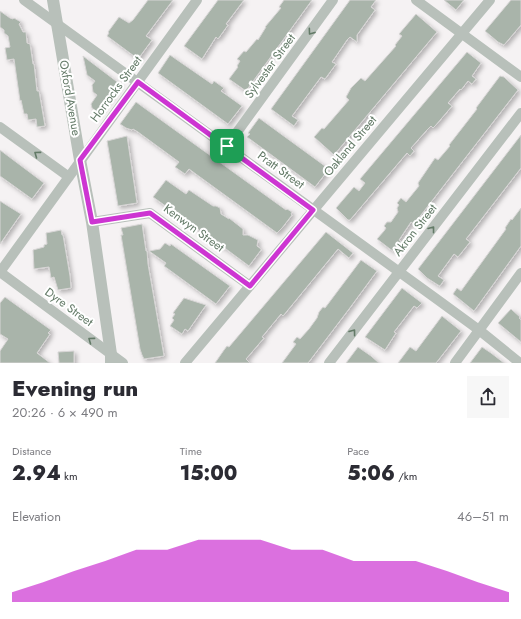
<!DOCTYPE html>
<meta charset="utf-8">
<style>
:root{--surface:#fff;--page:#f7f7f7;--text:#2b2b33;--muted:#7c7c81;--accent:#cd35d2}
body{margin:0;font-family:Jost,sans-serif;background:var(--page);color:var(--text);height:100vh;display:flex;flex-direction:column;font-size:15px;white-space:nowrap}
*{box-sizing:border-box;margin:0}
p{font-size:13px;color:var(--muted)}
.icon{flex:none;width:22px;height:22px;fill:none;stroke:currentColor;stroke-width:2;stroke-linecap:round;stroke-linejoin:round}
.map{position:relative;height:363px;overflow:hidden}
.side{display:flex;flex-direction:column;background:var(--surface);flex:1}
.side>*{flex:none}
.pin{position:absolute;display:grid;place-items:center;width:34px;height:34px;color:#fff;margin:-17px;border-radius:8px;box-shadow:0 2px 6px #0006}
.round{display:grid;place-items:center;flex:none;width:42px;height:42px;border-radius:0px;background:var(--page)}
.overview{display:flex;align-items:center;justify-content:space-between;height:68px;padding:0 12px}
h1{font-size:22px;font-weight:800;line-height:30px}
.metrics{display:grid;grid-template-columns:repeat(3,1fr);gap:6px;height:68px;padding:4px 12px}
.metrics div{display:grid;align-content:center}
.metrics b{font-size:20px;font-weight:800}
.metrics small{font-size:11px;font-weight:400}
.metrics p{font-size:11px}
.chart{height:112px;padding:8px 12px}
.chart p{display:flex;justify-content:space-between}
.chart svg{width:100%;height:72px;margin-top:4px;fill:var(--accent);opacity:.7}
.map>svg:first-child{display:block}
</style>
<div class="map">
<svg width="521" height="363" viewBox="0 0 521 363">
<defs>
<filter id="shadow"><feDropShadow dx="2.5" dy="2.5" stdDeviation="2" flood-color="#0004"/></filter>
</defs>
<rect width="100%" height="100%" fill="#f5f2f3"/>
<path fill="#a9b4aa" stroke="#d7d5d5" filter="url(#shadow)" d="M148,0H173L146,36L152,40L138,59L107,36L109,33L108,32L119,17L129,23L133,20Z
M218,0H244L226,24L228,25L218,39L216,37L202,59L184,46Z
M284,0H312L246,91L229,79L238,67L237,66L240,61L237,59L244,51L246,52L257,39L258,40L266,27H265L281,8L279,7Z
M350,0H376L371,7L375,10L357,35V42L350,37L347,40L332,62L336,64L325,79L321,77L292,116L298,120L294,126L271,109Z
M444,0H464L456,10Z
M511,0H521V25L504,45L498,42L485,31Z
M0,11L10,18L13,19L14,18L21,22L19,24L23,32H26L27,43L30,44L33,64H34L37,91H39L45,126L37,127L36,119L28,120L27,114H24L21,100L20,101L14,59L7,60L5,48L10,47L8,36L4,33V30L0,27Z
M416,14L437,32L334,155L314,137L322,128L324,129L349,100L346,97L351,88L361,78L365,81L396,46L395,45L402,36L399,34Z
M467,52L481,63L472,76L476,79L472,84L468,81L461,90L460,89L448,103L452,106L447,112L435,126L433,128L431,126L426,131L411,148L414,151L410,156L407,153L350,220H348L336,208L354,187L359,191L365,183L360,179Z
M170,55L212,84L214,81L224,88L221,91L242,106L228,124L158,73Z
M83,56L120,84L98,113L92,108L91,104L97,95L93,92L92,85L95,81L87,75Z
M500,76L504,77L518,90L414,224L411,222L399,240L401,241L393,251L390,249L377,239L384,231L386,228L384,226L387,222H391L398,212L397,208L399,205L397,203L401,198L406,202L419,186L418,183L435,158L438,160L450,146L449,145L477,109L476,108Z
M136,102L286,210L287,209L292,212L291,214L292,215L282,228L277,233L189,169L185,174L175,167L179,162L138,132L133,129L132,130L126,128L120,124Z
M259,118L329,169L315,187L247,137L250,134L248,133Z
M521,135V168L470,234L466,239L470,242L458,257L454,254L438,276L444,280L440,286L438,285L427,278L418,269Z
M127,136L137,203L118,206L107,141Z
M0,150L44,183L32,199L0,176Z
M166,180L186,194L189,190L213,206H216L220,208L221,214L229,219V218L243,229V235H248L258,240L257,246L261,249V250L249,266L222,246L221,247L214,243L198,230H199L153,197Z
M0,201L21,214L0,244Z
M521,208V246L474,311L453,294L457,288L461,291L506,229L505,228L511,219L512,220Z
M142,224L146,251H147L148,264L164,356L144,359L142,355L140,349L121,235H123L121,228Z
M61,230L62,235H63L70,276L71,288L58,290L54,277L51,278L49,267L34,269L33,250L44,247V245L47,244L46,233Z
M326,232L353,253L349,258L338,249L283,316L281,314L262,337L264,338L246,359L250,363H215L224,350L227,346L229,347Z
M165,243L170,246L171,244L230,286L216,304L164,266L166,263L149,251L160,249Z
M361,260L377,271L349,309L308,363H282L296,344L293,342L297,337L300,339L309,329L317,318L319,312L323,307L325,308Z
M402,288L422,303L417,308L414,306L394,332L396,333L394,336L385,350L365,337Z
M5,297L51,330L48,333L50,334L37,353L50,363H0V351L8,339L0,334V303Z
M184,298L206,305L188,331L185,329L182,334L170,326L174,320L172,318L175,314L173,313Z
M511,309L520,317L519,318L521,320V342L498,323Z
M442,316L461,331L436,363H398L410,347L416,351Z
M358,347L371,356L379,363H346Z
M482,347L491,353L504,363H470Z
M74,351V363H59L58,352Z"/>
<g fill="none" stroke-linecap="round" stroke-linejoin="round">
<path stroke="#b8c0ba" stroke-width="10" d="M24,0L438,300L479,330L520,363
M416,0L521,77
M0,127L69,177
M227,146L333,0
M92,222L150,213L250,286
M0,272L197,0
M0,272L123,363
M185,363L490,0
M329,363L521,113
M455,363L521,273"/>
<path stroke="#b8c0ba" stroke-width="12" d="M53,0L80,160L92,222L111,354V363"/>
</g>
<defs><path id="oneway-chevron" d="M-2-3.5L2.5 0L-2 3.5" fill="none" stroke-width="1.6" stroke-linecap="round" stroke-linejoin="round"/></defs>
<g stroke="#637a67">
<use href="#oneway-chevron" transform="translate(311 32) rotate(126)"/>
<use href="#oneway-chevron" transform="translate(37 154) rotate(-144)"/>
<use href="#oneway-chevron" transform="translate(432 229) rotate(-52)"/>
<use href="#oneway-chevron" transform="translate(353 332) rotate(-53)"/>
<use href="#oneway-chevron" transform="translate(91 340) rotate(-144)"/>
</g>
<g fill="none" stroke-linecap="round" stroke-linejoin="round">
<defs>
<path id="route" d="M138,82L313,210L250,286L150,213L92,222L80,160Z"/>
</defs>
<use href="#route" stroke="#fff" stroke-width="8"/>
<use href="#route" stroke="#cd35d2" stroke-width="5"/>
</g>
<g text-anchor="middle" stroke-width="4" stroke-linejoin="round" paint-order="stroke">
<g font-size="12" fill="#637a67" stroke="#fff">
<text transform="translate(270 66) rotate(-54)" y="4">Sylvester Street</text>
<text transform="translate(116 89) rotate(-54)" y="4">Horrocks Street</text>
<text transform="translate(70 98) rotate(80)" y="4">Oxford Avenue</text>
<text transform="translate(350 146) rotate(-50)" y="4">Oakland Street</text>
<text transform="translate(281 170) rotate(36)" y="4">Pratt Street</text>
<text transform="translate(194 228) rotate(36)" y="4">Kenwyn Street</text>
<text transform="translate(415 230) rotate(-52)" y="4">Akron Street</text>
<text transform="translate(69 307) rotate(36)" y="4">Dyre Street</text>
</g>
</g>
</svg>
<div class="pin" style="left:227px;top:146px;background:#1e9e55"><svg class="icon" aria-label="arrive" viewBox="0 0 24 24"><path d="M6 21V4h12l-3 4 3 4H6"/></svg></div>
</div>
<section class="side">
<div class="overview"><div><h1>Evening run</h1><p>20:26 · 6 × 490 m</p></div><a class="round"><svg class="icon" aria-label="share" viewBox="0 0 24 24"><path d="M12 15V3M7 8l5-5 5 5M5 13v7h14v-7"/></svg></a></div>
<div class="metrics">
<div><p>Distance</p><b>2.94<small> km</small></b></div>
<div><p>Time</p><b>15:00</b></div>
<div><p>Pace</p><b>5:06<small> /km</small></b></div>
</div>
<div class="chart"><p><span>Elevation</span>46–51 m</p>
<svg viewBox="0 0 160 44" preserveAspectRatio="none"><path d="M0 44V38L10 32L20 25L30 19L40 12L50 12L60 6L70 6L80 6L90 12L100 12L110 19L120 19L130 19L140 25L150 32L160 38V44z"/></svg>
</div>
</section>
